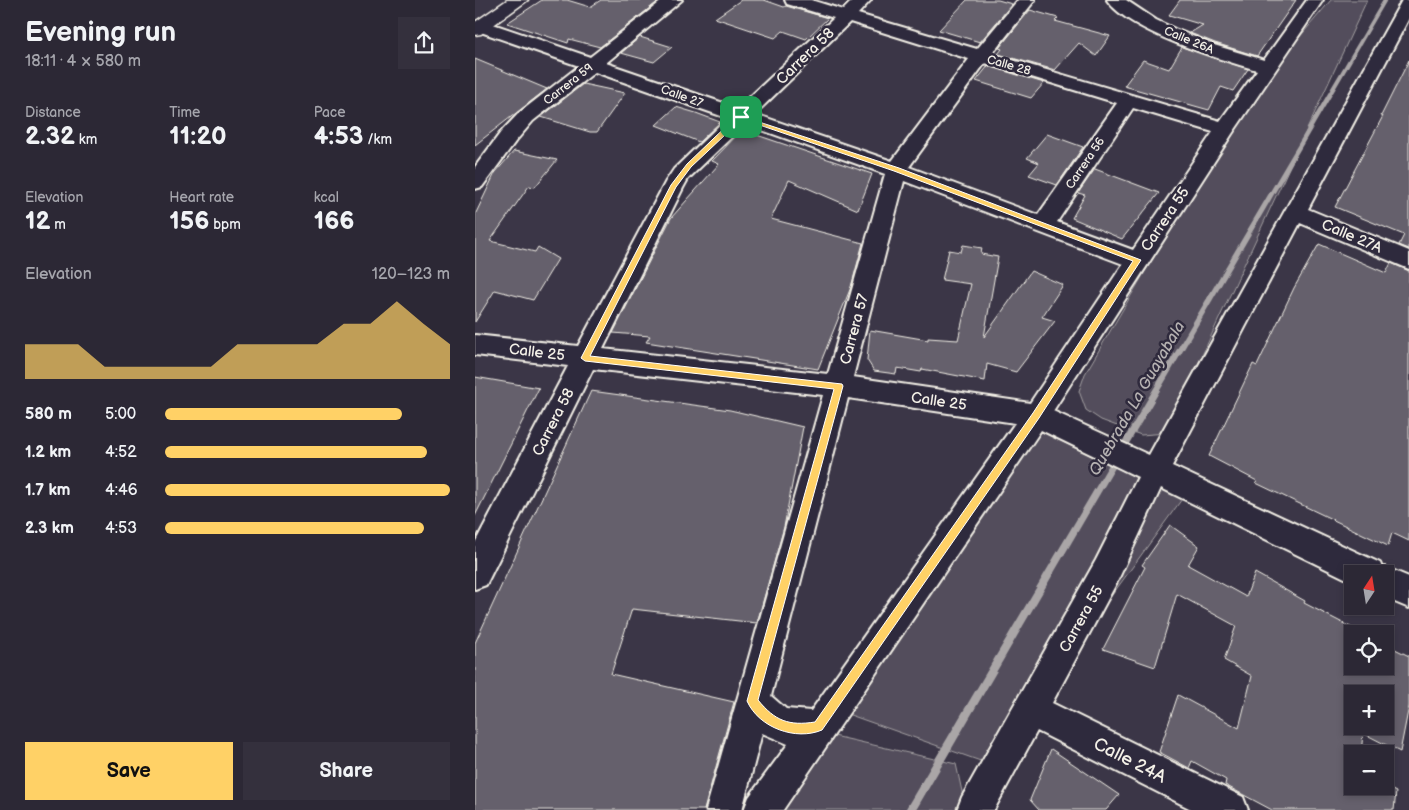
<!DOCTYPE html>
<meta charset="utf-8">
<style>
:root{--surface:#2c2835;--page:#34303d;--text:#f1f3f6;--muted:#a6a6ad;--line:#484450;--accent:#ffd166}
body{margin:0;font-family:"Balsamiq Sans",sans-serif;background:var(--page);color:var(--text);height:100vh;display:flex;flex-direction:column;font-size:19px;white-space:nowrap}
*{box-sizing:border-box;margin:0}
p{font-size:16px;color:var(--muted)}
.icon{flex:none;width:28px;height:28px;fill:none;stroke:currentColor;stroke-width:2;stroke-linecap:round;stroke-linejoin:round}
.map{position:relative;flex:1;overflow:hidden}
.details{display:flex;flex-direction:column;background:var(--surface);width:475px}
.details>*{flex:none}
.needle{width:32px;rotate:12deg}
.controls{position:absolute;left:869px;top:565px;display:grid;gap:10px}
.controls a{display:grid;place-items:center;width:50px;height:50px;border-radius:0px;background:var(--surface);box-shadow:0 2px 8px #0003,0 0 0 1px var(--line);font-size:25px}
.pin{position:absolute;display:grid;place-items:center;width:42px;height:42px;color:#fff;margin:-21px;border-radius:10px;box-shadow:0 2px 8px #0006}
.round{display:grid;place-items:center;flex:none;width:52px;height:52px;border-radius:0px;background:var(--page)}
.head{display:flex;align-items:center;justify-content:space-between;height:85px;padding:0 25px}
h1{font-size:28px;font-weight:600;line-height:38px}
.figures{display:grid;grid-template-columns:repeat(3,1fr);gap:8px;height:85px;padding:5px 25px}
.figures div{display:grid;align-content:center}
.figures b{font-size:25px;font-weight:600}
.figures small{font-size:14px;font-weight:400}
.figures p{font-size:14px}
.chart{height:140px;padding:10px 25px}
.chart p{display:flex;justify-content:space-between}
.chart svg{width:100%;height:90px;margin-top:5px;fill:var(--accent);opacity:.7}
.primary-button{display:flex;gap:10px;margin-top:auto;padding:10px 25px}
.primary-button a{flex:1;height:58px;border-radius:0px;background:var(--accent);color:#111;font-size:20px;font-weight:600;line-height:58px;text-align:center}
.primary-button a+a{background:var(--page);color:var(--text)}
ul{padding:0 25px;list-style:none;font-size:16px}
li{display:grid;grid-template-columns:80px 60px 1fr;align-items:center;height:38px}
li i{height:12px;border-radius:6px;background:var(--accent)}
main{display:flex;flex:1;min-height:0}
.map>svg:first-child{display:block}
</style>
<main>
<section class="details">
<div class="head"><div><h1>Evening run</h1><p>18:11 · 4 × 580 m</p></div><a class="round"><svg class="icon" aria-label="share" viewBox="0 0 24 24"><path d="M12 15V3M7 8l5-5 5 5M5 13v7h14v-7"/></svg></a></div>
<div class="figures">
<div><p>Distance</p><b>2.32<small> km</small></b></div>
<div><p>Time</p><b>11:20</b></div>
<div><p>Pace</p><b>4:53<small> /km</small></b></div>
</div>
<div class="figures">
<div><p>Elevation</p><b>12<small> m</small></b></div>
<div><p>Heart rate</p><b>156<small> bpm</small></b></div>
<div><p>kcal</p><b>166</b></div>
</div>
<div class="chart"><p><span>Elevation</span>120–123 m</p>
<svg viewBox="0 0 160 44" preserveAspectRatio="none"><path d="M0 44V27L10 27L20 27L30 38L40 38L50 38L60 38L70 38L80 27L90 27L100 27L110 27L120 17L130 17L140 6L150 17L160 27V44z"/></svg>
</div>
<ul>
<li><b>580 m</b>5:00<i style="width:83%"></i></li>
<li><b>1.2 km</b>4:52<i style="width:92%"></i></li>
<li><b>1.7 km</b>4:46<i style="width:100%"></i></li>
<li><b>2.3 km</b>4:53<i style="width:91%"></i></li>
</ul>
<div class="primary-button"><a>Save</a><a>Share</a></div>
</section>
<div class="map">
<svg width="934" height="810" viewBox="0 0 934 810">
<rect width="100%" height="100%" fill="#3b3647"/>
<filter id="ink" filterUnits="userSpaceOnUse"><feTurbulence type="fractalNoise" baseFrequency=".02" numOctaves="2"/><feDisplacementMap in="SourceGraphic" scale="10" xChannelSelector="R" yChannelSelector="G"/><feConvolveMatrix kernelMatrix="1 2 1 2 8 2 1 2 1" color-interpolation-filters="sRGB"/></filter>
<g filter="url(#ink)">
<path fill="#534e5c" stroke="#a4a0a2" d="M856,0H892L691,433L666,435L626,420L611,410L604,391L610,374L769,103Z
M560,429L707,499L514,764L361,710Z
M346,733L481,764L491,810H293Z"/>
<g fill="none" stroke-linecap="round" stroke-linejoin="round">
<path fill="#aaa6a7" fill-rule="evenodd" d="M908,0H912L441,810H430Z"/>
</g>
<path fill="#65616c" stroke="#f4f1e8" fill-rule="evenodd" d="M67,0H92L115,7L126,0H185L125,47L94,39L93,43L32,23Z
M266,0H289L309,7L311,6L353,18L331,39L308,31L300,38L240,18Z
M492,0H523L537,4L505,42L464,30Z
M705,0H821L782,56L740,43L715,33L728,25L694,15Z
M555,10L583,18L580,21L635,36L621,56L604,43L580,70L523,54L527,49L524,48Z
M165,37L197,47L179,62L146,53Z
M707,47L773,69L758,91L746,87L734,110L649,86L668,60L694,69Z
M0,59L72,89L0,145Z
M934,60V249L924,245L929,235L860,207L908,116H906Z
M513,66L569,83L556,98L501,81Z
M108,84L150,93L122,132H115L66,117Z
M201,107L221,113L245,122L224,142L181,125Z
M267,130L397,174L383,210L314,180L296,219L388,243L376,287L343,369L171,342L175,336L138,333L196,218L244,164L237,161Z
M572,134L608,147L582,185L554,175L564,163L552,158Z
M39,151L82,160L60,187L54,186L15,241L60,252L63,247L83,259L58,300L20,290L0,322V215L20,173Z
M620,169L684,193L647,239L597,218L610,195L603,193Z
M844,244L911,273L916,263L934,271V541L917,533L913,546L781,483L782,481L734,456L778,364L782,366L819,288Z
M488,245L507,248L506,254L523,257L509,337L556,271L588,285L567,317L580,321L541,372L512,364L510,381L447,369L446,372L422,368L421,374L399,371L392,360L395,330L453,340V338L483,340L496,284L467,280L474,250L486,252Z
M0,377L64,388L0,516Z
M116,391L255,410L328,427L309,527L282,623L157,609L136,674L259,702L229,810H0V643Z
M695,525L724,546L713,565L771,597L780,573L830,601L829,603L889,634H878V666H910V644L934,656V706L925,752L888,733L886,754H878V786H909L921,792L919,810H797L750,785L751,780L717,761L714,768L684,752L703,695L764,728L777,676L749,660L761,626L702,594L680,667L628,649L670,567L667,565ZM878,694H910V726H878Z
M576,749L644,795L631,810H564L555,800Z"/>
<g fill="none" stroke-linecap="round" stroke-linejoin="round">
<defs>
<path id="minor" d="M188,0H207L131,63L263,108L359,18L312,4L310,0H336L368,10L378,0H396L383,14L502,49L543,0H560L517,54L745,121L782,70C744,59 654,32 632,0H651L681,20L700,29L739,45L789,60L832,0H848L757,134L578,411L674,455L926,2L927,0H934V18L833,209L934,251V269L825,223L697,466L905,563L907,568L910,567L934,577V608L910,598V574H878V582L686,488L643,580L577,703L768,797L773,810H718L562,731L519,810H482L487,797L621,560L663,477L566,430L308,810H269L274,797L313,744L287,733L267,810H231L348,395L118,369L11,585L0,589V543L93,366L0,355V335L103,346L191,181L199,169L252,118L120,72L58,121L40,142L7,187L0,189V167L26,132L44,113L104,66L0,30V22L6,21L12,22L115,57ZM375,22L494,59L417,161L280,114ZM510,63L642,103L563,215L434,167ZM658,108L738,132L658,250L582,222ZM270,124L410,174L353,374L128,349L208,188L213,179ZM429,181L648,264L555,403L378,377ZM373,398L540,423L336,711L311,709L296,696Z"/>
<path id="major" d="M32,0H53L6,34L0,35V22Z"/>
</defs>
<use href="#minor" stroke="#f4f1e8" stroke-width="4"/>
<use href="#major" stroke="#f4f1e8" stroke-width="3"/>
<use href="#minor" fill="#2f2a3d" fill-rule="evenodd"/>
<use href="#major" fill="#2f2a3d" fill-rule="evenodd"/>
</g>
</g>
<path fill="#ffd166" stroke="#fff" fill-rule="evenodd" d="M263,115L424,168L666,260L564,418L347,730C321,741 284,728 272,701L359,389L110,361L106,358L196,185L212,164ZM267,119L419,171L658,261L558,413L340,722C314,726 300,721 283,700L368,386L367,384L115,356L201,187L216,167Z"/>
<g text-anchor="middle" stroke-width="5" stroke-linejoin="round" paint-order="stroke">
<g font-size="12" fill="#f4f1e8" stroke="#2f2a3d">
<text transform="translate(714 40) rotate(23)" y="4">Calle 26A</text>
<text transform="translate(534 65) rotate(16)" y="4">Calle 28</text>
<text transform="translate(93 84) rotate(-38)" y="4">Carrera 59</text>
<text transform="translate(207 96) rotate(20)" y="4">Calle 27</text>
<text transform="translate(610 163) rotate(-56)" y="4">Carrera 56</text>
</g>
<g font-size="15" fill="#f4f1e8" stroke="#2f2a3d">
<text transform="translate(330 56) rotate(-44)" y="5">Carrera 58</text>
<text transform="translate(690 219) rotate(-56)" y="5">Carrera 55</text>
<text transform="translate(877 236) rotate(23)" y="5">Calle 27A</text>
<text transform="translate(379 329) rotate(-75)" y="5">Carrera 57</text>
<text transform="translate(62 352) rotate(7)" y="5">Calle 25</text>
<text transform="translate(464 401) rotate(8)" y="5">Calle 25</text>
<text transform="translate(78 422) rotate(-63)" y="5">Carrera 58</text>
<text transform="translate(606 619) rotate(-61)" y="5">Carrera 55</text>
</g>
<g font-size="16" font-style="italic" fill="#b6b2b2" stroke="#2f2a3d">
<text transform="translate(661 398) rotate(-60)" y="6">Quebrada La Guayabala</text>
</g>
<g font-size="18" fill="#f4f1e8" stroke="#2f2a3d">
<text transform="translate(655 760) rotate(27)" y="6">Calle 24A</text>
</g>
</g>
</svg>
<div class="controls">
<a><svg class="needle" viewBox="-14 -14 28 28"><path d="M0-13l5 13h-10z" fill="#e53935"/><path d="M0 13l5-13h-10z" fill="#a6a6ad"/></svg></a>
<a><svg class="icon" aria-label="locate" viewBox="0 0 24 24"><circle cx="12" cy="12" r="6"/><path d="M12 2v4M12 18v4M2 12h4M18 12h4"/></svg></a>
<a>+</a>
<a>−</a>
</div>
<div class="pin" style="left:266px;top:117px;background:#1e9e55"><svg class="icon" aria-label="arrive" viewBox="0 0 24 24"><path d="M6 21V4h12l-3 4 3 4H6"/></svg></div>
</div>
</main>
